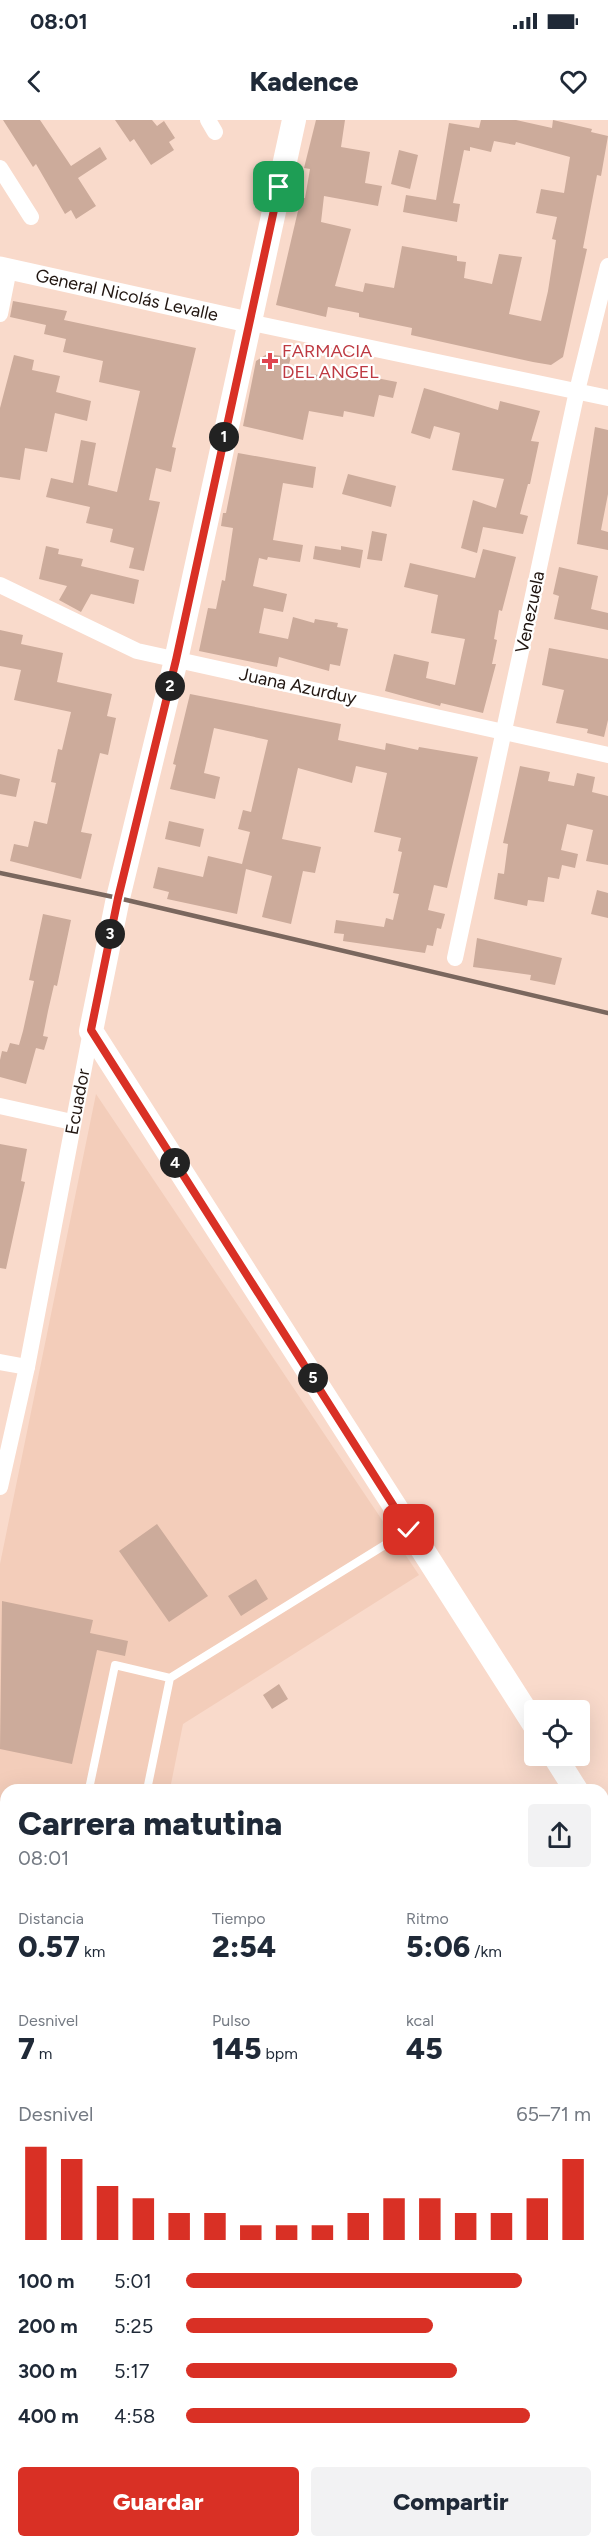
<!DOCTYPE html>
<html lang="es">
<meta charset="utf-8">
<style>
:root{--surface:#fff;--page:#f2f2f3;--text:#1f2937;--muted:#747a83;--accent:#d93025}
body{margin:0;font-family:Figtree,sans-serif;background:var(--page);color:var(--text);height:100vh;display:flex;flex-direction:column;font-size:22px;white-space:nowrap}
*{box-sizing:border-box;margin:0}
p{font-size:20px;color:var(--muted)}
.icon{flex:none;width:33px;height:33px;fill:none;stroke:currentColor;stroke-width:2;stroke-linecap:round;stroke-linejoin:round}
.map{position:relative;flex:1;overflow:hidden}
.sheet{position:absolute;left:0px;top:1664px;width:609px;height:764px;display:flex;flex-direction:column;background:var(--surface);border-radius:18px 18px 0 0;box-shadow:0 6px 24px #0002}
.sheet>*{flex:none}
.controls{position:absolute;left:524px;top:1580px;display:grid;gap:12px}
.controls a{display:grid;place-items:center;width:66px;height:66px;border-radius:6px;background:var(--surface);box-shadow:0 6px 24px #0002;font-size:30px}
.pin{position:absolute;display:grid;place-items:center;width:51px;height:51px;color:#fff;margin:-26px;border-radius:12px;box-shadow:0 3px 9px #0006}
.km{position:absolute;width:30px;height:30px;margin:-15px;border-radius:50%;background:#222;color:#fff;font-size:16px;line-height:30px;text-align:center}
.round{display:grid;place-items:center;flex:none;width:63px;height:63px;border-radius:6px;background:var(--page)}
.head{display:flex;align-items:center;justify-content:space-between;height:102px;padding:0 18px}
h1{font-size:33px;font-weight:800;line-height:45px}
.metrics{display:grid;grid-template-columns:repeat(3,1fr);gap:9px;height:102px;padding:6px 18px}
.metrics div{display:grid;align-content:center}
.metrics b{font-size:30px;font-weight:800}
.metrics small{font-size:16px;font-weight:400}
.metrics p{font-size:16px}
.chart{height:168px;padding:12px 18px}
.chart p{display:flex;justify-content:space-between}
.chart svg{width:100%;height:108px;margin-top:6px;stroke:var(--accent);stroke-width:6}
.button{display:flex;gap:12px;margin-top:auto;padding:12px 18px}
.button a{flex:1;height:69px;border-radius:6px;background:var(--accent);color:#fff;font-size:24px;font-weight:800;line-height:69px;text-align:center}
.button a+a{background:var(--page);color:var(--text)}
ul{padding:0 18px;list-style:none;font-size:20px}
li{display:grid;grid-template-columns:96px 72px 1fr;align-items:center;height:45px}
li i{height:15px;border-radius:8px;background:var(--accent)}
.status{display:flex;justify-content:space-between;align-items:center;height:42px;padding:0 30px;background:var(--surface);direction:ltr}
.status svg{height:16px;fill:currentColor}
header{display:flex;justify-content:space-between;align-items:center;height:78px;padding:0 18px;background:var(--surface);font-size:27px;font-weight:800}
.map>svg:first-child{display:block}
</style>
<div class="status"><b>08:01</b><svg viewBox="0 0 49 12"><path d="M0 12V9h3v3zM5 12V6h3v6zM10 12V3h3v9zM15 12V0h3v12zM26 1h20v11H26zM47 4h2v5h-2z"/></svg></div>
<header><svg class="icon" aria-label="back" viewBox="0 0 24 24"><path d="M15 5l-7 7 7 7"/></svg>Kadence<svg class="icon" aria-label="heart" viewBox="0 0 24 24"><path d="M12 20l-8-8c-3-5 5-10 8-4 3-6 11-1 8 4z"/></svg></header>
<div class="map">
<svg width="608" height="2426" viewBox="0 0 608 2426">
<rect width="100%" height="100%" fill="#f9dacb"/>
<path fill="#f3cdba" d="M96,974L419,1455L183,1604L170,1669L6,1670V1747L0,1746V1444Z
M608,1850V2243L603,2246V1854Z"/>
<path fill="#ccab9b" d="M3,0H40L71,46L100,27L107,39L78,58L96,86L76,99L71,90L65,94L36,44L33,47Z
M115,0H152L157,6L164,1L175,18L169,22L174,30L151,45L134,19L130,22Z
M316,0H345L341,27L370,32L365,63L382,66L378,86L324,76L321,102L351,109L335,166L363,172L365,163L394,168L402,126L457,136V141L466,142L464,158L492,164L499,134L522,137L509,194L541,201L548,171L556,120L552,119L557,97L536,93L541,69L564,73L570,37L516,22L515,25L494,21L491,32L470,27V31L464,30L453,83L460,84L457,102L403,92L406,75L436,80L449,3L479,8L481,0H516L552,8L553,0L592,9L591,12L608,16L601,56L597,55L583,128L587,129L563,237L551,245L533,242L411,215L412,208L359,197V193L328,187L326,197L276,185L301,78H305L310,49L304,48Z
M399,30L418,35L410,69L391,64Z
M13,181L67,191L64,200L196,228L172,327L176,328L171,352L156,348L149,380L160,382L144,451L129,448L134,428L110,422L113,409L86,403L90,387L46,377L51,358L73,363L81,320L96,323L88,365L117,372L140,271L99,262L103,241L63,232L66,219L44,214L46,205L10,197Z
M267,234L291,237L288,248L312,254L343,259L345,252L397,262L393,278L379,275L374,297L344,291L343,297L309,291L303,320L243,306L256,241Z
M14,235L34,240L32,250L60,256L56,272L91,281L87,301L55,293L47,332L25,328L20,360L0,357V288Z
M424,268L498,290L500,281L540,291L531,321L539,322L530,364H528L520,394L528,396L523,414L483,407L477,433L461,428L473,380L496,388L504,359L452,350L460,313L434,306L430,319L411,313Z
M595,307L608,310V374L601,410L608,412V430L577,424Z
M238,333L316,347L313,368L283,363L273,420L303,425L300,442L268,437L267,440L259,438L253,466L287,474L283,492L264,488L259,513L288,519L293,497L314,503L315,499L338,503L337,507L348,509L340,546L330,544L329,551L279,537L277,547L199,531L208,488L216,489L222,460L225,461L233,408L221,406L223,393H226Z
M348,354L396,366L391,387L342,374Z
M372,411L387,414L382,441L367,439Z
M46,426L59,429L58,434L83,439L81,446L139,460L134,484L91,474L81,492L59,480L67,466L39,459Z
M315,426L341,430V426L363,430L360,448L313,439Z
M483,429L516,437L502,491L499,490L494,519L497,520L492,544H496L483,593L441,583L440,586L385,571L394,534L429,542L426,558L455,565L465,519L431,513L438,475L404,467L410,443L475,458Z
M559,447L598,456L591,489L608,493V510L554,499L559,476L553,474Z
M0,510L23,515L21,524L63,533L57,562L112,574L107,596L116,598L108,635L100,633L81,712L92,714L81,759L10,741L14,724L28,727L34,701L47,704L56,663L51,662L58,629L62,630L71,592L14,580L21,550L0,546Z
M549,528L608,539V600L604,617L587,613L588,609L556,603L564,570L542,565Z
M190,574L341,604L338,620L385,630L386,623L418,630L419,627L478,637L447,768L434,765L428,790L445,794L441,809L437,808L433,826L427,825L425,833L343,821L344,814L334,813L336,800L384,807L386,798L393,800L399,774L393,773L402,732L398,731L401,718L374,712L387,653L356,646L352,663L298,648L282,719L321,727L315,753L303,751L291,804L262,797L272,756L246,749L237,794L167,779L169,772L153,768L158,747L203,757L208,736L242,744L250,712L238,709L243,690L251,692L268,620L214,608L204,653L220,657L215,679L170,669L176,645L173,644Z
M520,646L550,652L548,661L574,666L577,653L595,657L592,672L608,676V745L586,741L593,710L567,704L561,730L578,734L575,748L562,745L559,759L548,757L544,782L528,780L527,786L494,779L498,753L504,754L508,724L503,723Z
M0,654L20,659L16,677L0,674Z
M169,701L204,709L200,727L165,719Z
M597,770L608,773V798L591,794Z
M43,794L71,800L57,866L54,865L48,891L43,916L48,917L44,930L36,928L26,964L0,957V940L2,931L7,932L10,923L19,925L23,911L34,861L29,860Z
M477,818L562,838L555,865L530,860L531,855L473,847Z
M0,1024L27,1029L21,1061L25,1062L6,1149L0,1148Z
M157,1404L208,1476L169,1502L119,1431Z
M256,1459L268,1479L241,1496L228,1476Z
M2,1481L93,1500L90,1513L128,1521L125,1536L97,1530L72,1644L0,1629Z
M279,1564L288,1579L272,1589L263,1575Z"/>
<g fill="none" stroke-linecap="round" stroke-linejoin="round">
<path stroke="#fff" stroke-width="8" d="M92,1670L89,1669L115,1545L170,1558L409,1410
M147,1670L170,1558"/>
<g stroke="#fff" stroke-width="16">
<path d="M208,0L215,12"/>
<path d="M0,48L31,97"/>
<path d="M0,194L9,149"/>
<path d="M248,202L608,278"/>
<path d="M0,465L137,531L608,635"/>
<path d="M455,838L577,271L608,146"/>
<path d="M0,986L72,1002"/>
<path d="M0,1242L27,1247"/>
<path id="s1" d="M0,1367L27,1247L91,911"/>
</g>
<path stroke="#fff" stroke-width="21" id="s2" d="M0,147L248,202"/>
<path stroke="#fff" stroke-width="24" d="M294,0L176,540L118,778L91,911L534,1604
M554,1635L576,1670
M603,1711L608,1719"/>
<path stroke="#7a675e" stroke-width="4.5" d="M0,753L118,778L608,893"/>
</g>
<g fill="none" stroke-linecap="round" stroke-linejoin="round">
<defs>
<path id="route" d="M279,67L176,540L118,778L91,910L409,1410"/>
</defs>
<use href="#route" stroke="#fff" stroke-width="12"/>
<use href="#route" stroke="#d93025" stroke-width="8"/>
</g>
<path fill="#e0444e" stroke="#fff" stroke-width="2" d="M267 232h6v6h6v6h-6v6h-6v-6h-6v-6h6z"/>
<g text-anchor="middle" stroke-width="4.5" stroke-linejoin="round" paint-order="stroke">
<g font-size="18" fill="#211611" stroke="#fff">
<text dy="6" stroke="none"><textPath href="#s2" startOffset="130">General Nicolás Levalle</textPath></text>
<text transform="translate(530 492) rotate(-78)" y="6">Venezuela</text>
<text transform="translate(298 566) rotate(12)" y="6">Juana Azurduy</text>
<text dy="6" stroke="none"><textPath href="#s1" startOffset="393">Ecuador</textPath></text>
</g>
<g font-size="18" fill="#be3a42" stroke="#fff" text-anchor="start">
<text x="282" y="237">FARMACIA<tspan x="282" dy="21">DEL ANGEL</tspan></text>
</g>
</g>
</svg>
<div class="controls">
<a><svg class="icon" aria-label="locate" viewBox="0 0 24 24"><circle cx="12" cy="12" r="6"/><path d="M12 2v4M12 18v4M2 12h4M18 12h4"/></svg></a>
</div>
<div class="pin" style="left:279px;top:67px;background:#1e9e55"><svg class="icon" aria-label="arrive" viewBox="0 0 24 24"><path d="M6 21V4h12l-3 4 3 4H6"/></svg></div>
<div class="pin" style="left:409px;top:1410px;background:#d93025"><svg class="icon" aria-label="check" viewBox="0 0 24 24"><path d="M5 12l5 5 9-10"/></svg></div>
<b class="km" style="left:224px;top:317px">1</b>
<b class="km" style="left:170px;top:566px">2</b>
<b class="km" style="left:110px;top:814px">3</b>
<b class="km" style="left:175px;top:1043px">4</b>
<b class="km" style="left:313px;top:1258px">5</b>
<section class="sheet">
<div class="head"><div><h1>Carrera matutina</h1><p>08:01</p></div><a class="round"><svg class="icon" aria-label="share" viewBox="0 0 24 24"><path d="M12 15V3M7 8l5-5 5 5M5 13v7h14v-7"/></svg></a></div>
<div class="metrics">
<div><p>Distancia</p><b>0.57<small> km</small></b></div>
<div><p>Tiempo</p><b>2:54</b></div>
<div><p>Ritmo</p><b>5:06<small> /km</small></b></div>
</div>
<div class="metrics">
<div><p>Desnivel</p><b>7<small> m</small></b></div>
<div><p>Pulso</p><b>145<small> bpm</small></b></div>
<div><p>kcal</p><b>45</b></div>
</div>
<div class="chart"><p><span>Desnivel</span>65–71 m</p>
<svg viewBox="0 0 160 44" preserveAspectRatio="none"><path d="M5 44V6M15 44V11M25 44V22M35 44V27M45 44V33M55 44V33M65 44V38M75 44V38M85 44V38M95 44V33M105 44V27M115 44V27M125 44V33M135 44V33M145 44V27M155 44V11"/></svg>
</div>
<ul>
<li><b>100 m</b>5:01<i style="width:83%"></i></li>
<li><b>200 m</b>5:25<i style="width:61%"></i></li>
<li><b>300 m</b>5:17<i style="width:67%"></i></li>
<li><b>400 m</b>4:58<i style="width:85%"></i></li>
</ul>
<div class="button"><a>Guardar</a><a>Compartir</a></div>
</section>
</div>
